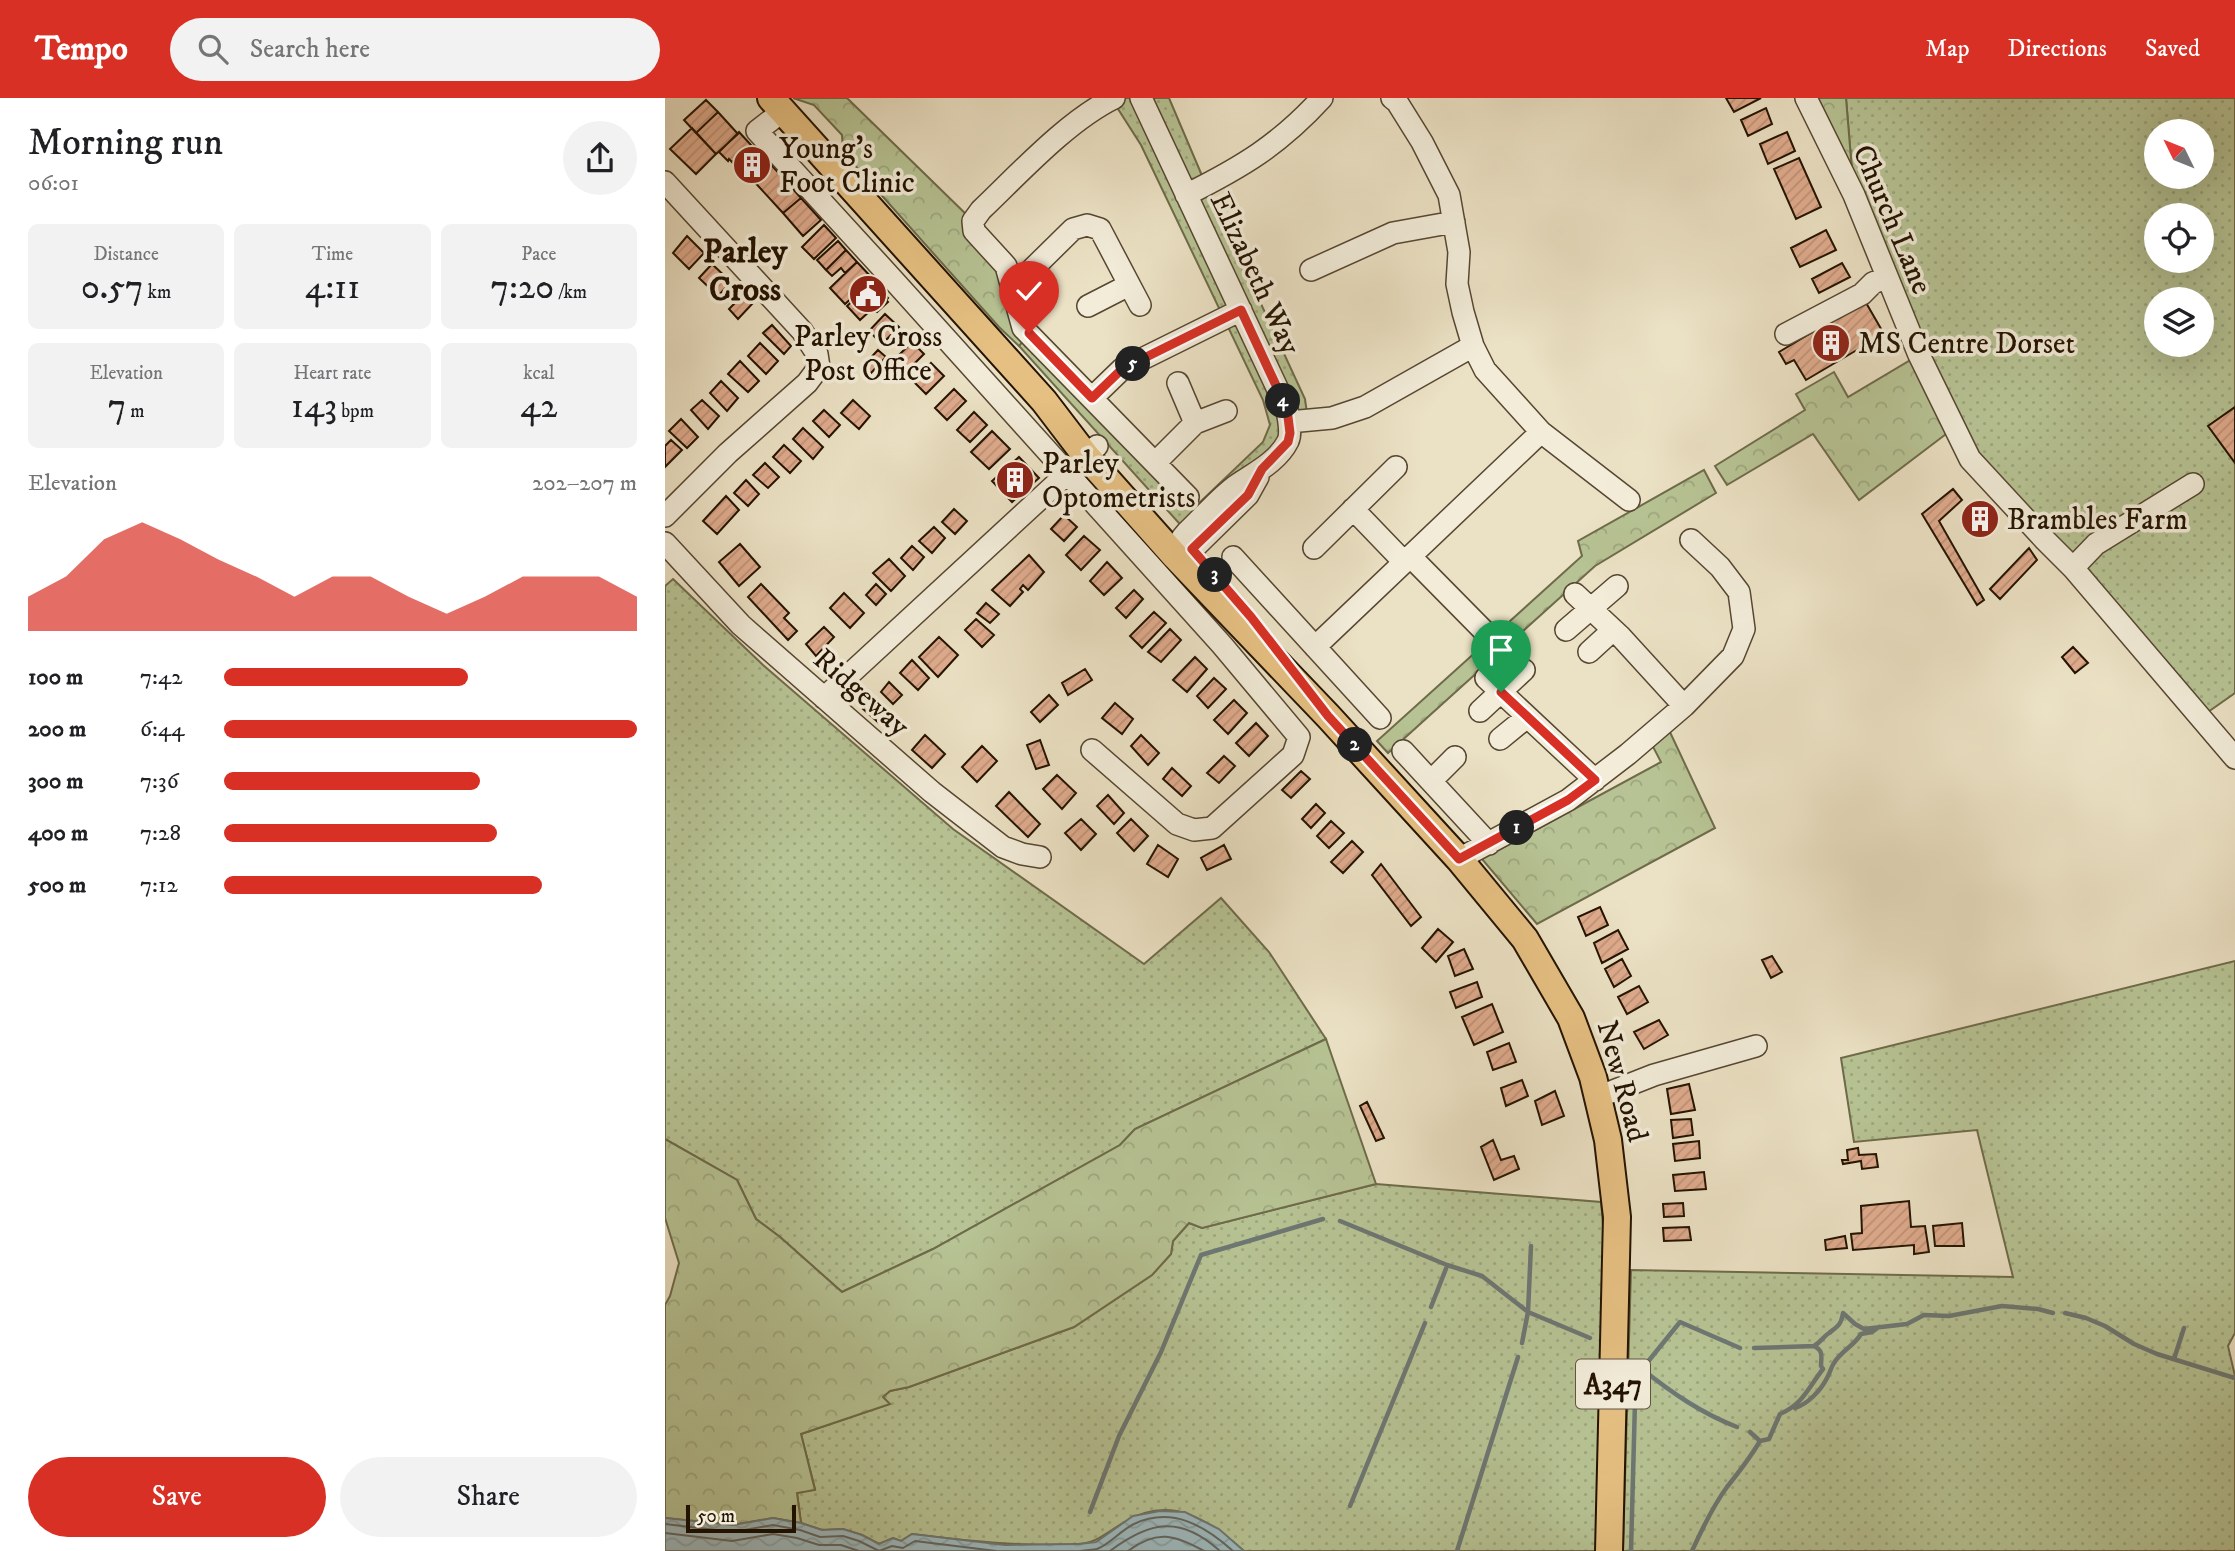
<!DOCTYPE html>
<meta charset="utf-8">
<style>
:root{--surface:#fff;--page:#f2f2f2;--text:#202124;--muted:#757577;--accent:#d93025}
body{margin:0;font-family:"IM FELL DW Pica",serif;background:var(--page);color:var(--text);height:100vh;display:flex;flex-direction:column;font-size:26px;white-space:nowrap}
*{box-sizing:border-box;margin:0}
p{font-size:23px;color:var(--muted)}
.icon{flex:none;width:38px;height:38px;fill:none;stroke:currentColor;stroke-width:2;stroke-linecap:round;stroke-linejoin:round}
.map{position:relative;flex:1;overflow:hidden}
.drawer{display:flex;flex-direction:column;background:var(--surface);width:665px}
.drawer>*{flex:none}
.needle{width:46px;rotate:313deg}
.controls{position:absolute;left:1479px;top:21px;display:grid;gap:14px}
.controls a{display:grid;place-items:center;width:70px;height:70px;border-radius:50%;background:var(--surface);box-shadow:0 7px 28px #0002;font-size:35px}
.scale{position:absolute;left:21px;bottom:18px;width:110px;box-sizing:border-box;padding-left:7px;border:4px solid #241301;border-top:0;font-size:19px;line-height:24px;white-space:nowrap;color:#241301;-webkit-text-stroke:5px #f2ecd9;paint-order:stroke}
.pin{position:absolute;display:grid;place-items:center;width:60px;height:60px;color:#fff;margin:-72px -30px;border-radius:50% 50% 50% 0;rotate:-45deg;box-shadow:0 0 7px #0007}
.pin .icon{rotate:45deg}
.km{position:absolute;width:35px;height:35px;margin:-18px;border-radius:50%;background:#222;color:#fff;font-size:19px;line-height:35px;text-align:center}
.round{display:grid;place-items:center;flex:none;width:74px;height:74px;border-radius:37px;background:var(--page)}
.head{display:flex;align-items:center;justify-content:space-between;height:119px;padding:0 28px}
h1{font-size:38px;font-weight:600;line-height:52px}
.metrics{display:grid;grid-template-columns:repeat(3,1fr);gap:10px;height:119px;padding:7px 28px}
.metrics div{display:grid;align-content:center;border-radius:10px;background:var(--page);text-align:center}
.metrics b{font-size:35px;font-weight:600}
.metrics small{font-size:19px;font-weight:400}
.metrics p{font-size:19px}
.chart{height:196px;padding:14px 28px}
.chart p{display:flex;justify-content:space-between}
.chart svg{width:100%;height:126px;margin-top:7px;fill:var(--accent);opacity:.7}
.primary-button{display:flex;gap:14px;margin-top:auto;padding:14px 28px}
.primary-button a{flex:1;height:80px;border-radius:42px;background:var(--accent);color:#fff;font-size:28px;font-weight:600;line-height:80px;text-align:center}
.primary-button a+a{background:var(--page);color:var(--text)}
ul{padding:0 28px;list-style:none;font-size:23px}
li{display:grid;grid-template-columns:112px 84px 1fr;align-items:center;height:52px}
li i{height:18px;border-radius:9px;background:var(--accent)}
header{display:flex;align-items:center;gap:42px;box-sizing:border-box;height:98px;padding:0 35px;background:var(--accent);color:#fff}
header strong{font-size:33px}
nav{display:flex;gap:38px;margin-inline-start:auto;font-size:24px}
.search{width:490px;height:63px;background:var(--page);display:flex;align-items:center;gap:18px;box-sizing:border-box;padding:0 24px;border-radius:38px;color:var(--muted);font-size:26px}
main{display:flex;flex:1;min-height:0}
.map>svg:first-child{display:block}
</style>
<header>
<strong>Tempo</strong>
<div class="search"><svg class="icon" aria-label="search" viewBox="0 0 24 24"><circle cx="10" cy="10" r="6"/><path d="M15 15l6 6"/></svg>Search here</div>
<nav><a>Map</a><a>Directions</a><a>Saved</a></nav>
</header>
<main>
<section class="drawer">
<div class="head"><div><h1>Morning run</h1><p>06:01</p></div><a class="round"><svg class="icon" aria-label="share" viewBox="0 0 24 24"><path d="M12 15V3M7 8l5-5 5 5M5 13v7h14v-7"/></svg></a></div>
<div class="metrics">
<div><p>Distance</p><b>0.57<small> km</small></b></div>
<div><p>Time</p><b>4:11</b></div>
<div><p>Pace</p><b>7:20<small> /km</small></b></div>
</div>
<div class="metrics">
<div><p>Elevation</p><b>7<small> m</small></b></div>
<div><p>Heart rate</p><b>143<small> bpm</small></b></div>
<div><p>kcal</p><b>42</b></div>
</div>
<div class="chart"><p><span>Elevation</span>202–207 m</p>
<svg viewBox="0 0 160 44" preserveAspectRatio="none"><path d="M0 44V32L10 25L20 12L30 6L40 12L50 19L60 25L70 32L80 25L90 25L100 32L110 38L120 32L130 25L140 25L150 25L160 32V44z"/></svg>
</div>
<ul>
<li><b>100 m</b>7:42<i style="width:59%"></i></li>
<li><b>200 m</b>6:44<i style="width:100%"></i></li>
<li><b>300 m</b>7:36<i style="width:62%"></i></li>
<li><b>400 m</b>7:28<i style="width:66%"></i></li>
<li><b>500 m</b>7:12<i style="width:77%"></i></li>
</ul>
<div class="primary-button"><a>Save</a><a>Share</a></div>
</section>
<div class="map">
<svg width="1570" height="1453" viewBox="0 0 1570 1453">
<defs>
<pattern id="green-dots" width="8" height="8" patternUnits="userSpaceOnUse" patternTransform="scale(1.75)"><rect width="8" height="8" fill="#b7c394"/><path d="M2 2h.1M6 6h.1" fill="none" stroke="#9da77e" stroke-width="1.8" stroke-linecap="round"/></pattern>
<pattern id="forest-crowns" width="20" height="18" patternUnits="userSpaceOnUse" patternTransform="scale(1.75)"><rect width="20" height="18" fill="#b7c394"/><path d="M2 6a3 3 0 1 1 6 0M12 15a3 3 0 1 1 6 0" fill="none" stroke="#9da77e"/></pattern>
<pattern id="water-waves" width="16" height="10" patternUnits="userSpaceOnUse" patternTransform="scale(1.75)"><rect width="16" height="10" fill="#9ebabf"/><path d="M0 5q4-4 8 0t8 0" fill="none" stroke="#889fa2"/></pattern>
<pattern id="building-hatch" width="6" height="6" patternUnits="userSpaceOnUse" patternTransform="scale(1.75)"><rect width="6" height="6" fill="#dfab8d"/><path d="M-1 1l2-2M0 6l6-6M5 7l2-2" fill="none" stroke="#bf9278"/></pattern>
</defs>
<rect width="100%" height="100%" fill="#ebe1c4"/>
<filter id="stains"><feTurbulence type="fractalNoise" baseFrequency=".00286" numOctaves="4"/><feColorMatrix values="0 0 0 0 .2 0 0 0 0 .09 0 0 0 0 .02 0 0 0 .5 -.17"/></filter>
<radialGradient id="worn" r=".72"><stop offset=".6" stop-color="#630" stop-opacity="0"/><stop offset="1" stop-color="#630" stop-opacity=".3"/></radialGradient>
<path fill="url(#green-dots)" stroke="#6e6b4a" stroke-width="2" fill-rule="evenodd" d="M446,0H504L541,87L640,301L643,322L625,335L522,434L354,248L364,235L531,408L598,344L605,327L598,302L476,47Z
M1181,0H1570V595L1543,614L1305,361L1189,97ZM1491,33H1536V79H1491ZM1491,117H1536V163H1491ZM1491,201H1536V247H1491Z
M8,481L98,567L288,731L479,866L556,800L604,854L661,941L470,1031L455,1047L268,1151L177,1194L115,1139L91,1121L72,1082L0,1041V488Z
M1570,863V1235L1563,1248L1570,1278V1453H958L966,1172L1348,1179L1312,1032L1189,1044L1176,960Z
M711,1086L936,1104L940,1149L936,1453H579C544,1422 506,1396 460,1424C443,1433 433,1445 413,1446C357,1449 303,1443 247,1436L236,1443L228,1440L214,1446L197,1437L178,1431L157,1432L136,1425L132,1395L150,1391L136,1336L224,1306L217,1299L225,1293L244,1289L409,1229L487,1177L506,1156L508,1143L524,1125L537,1130Z"/>
<path fill="url(#forest-crowns)" stroke="#6e6b4a" stroke-width="2" d="M128,0H182L308,123L341,168L364,235L354,248L334,229L178,54L177,37L149,7Z
M1141,0H1181L1189,97Z
M1254,257L1289,330L1194,402L1148,336L1062,387L1050,368L1140,312L1131,296L1169,274L1183,299Z
M1039,372L1051,395L930,468L723,655L712,643L917,458L913,443Z
M1004,632L1050,730L872,826L817,761L996,664L985,643Z
M661,941L711,1086L537,1130L524,1125L508,1143L506,1156L487,1177L409,1229L244,1289L225,1293L218,1299L225,1306L136,1336L150,1392L132,1395L136,1425L108,1420L68,1427L0,1420V1207L5,1198L14,1165L0,1120V1041L72,1082L91,1121L115,1139L177,1194L268,1151L455,1047L470,1031Z"/>
<path fill="url(#water-waves)" stroke="#6d7773" stroke-width="2" d="M495,1413L520,1414L554,1431L579,1453H0V1420L68,1427L108,1420L136,1425L157,1432L178,1431L197,1437L214,1446L228,1440L236,1443L247,1436L340,1447L414,1446L431,1444L468,1418Z"/>
<g fill="none" stroke-linecap="round" stroke-linejoin="round">
<path stroke="#616660" stroke-width="2" d="M0,1426L68,1434L108,1427L135,1432L155,1439L178,1438L194,1443L214,1453L227,1448L238,1450L250,1443L331,1453
M0,1435L67,1443L108,1436L132,1440L154,1447H176L194,1453
M416,1453C421,1452 427,1452 432,1451C445,1446 456,1432 469,1426C507,1408 540,1428 568,1453
M445,1453C485,1423 515,1417 555,1453
M463,1453C492,1431 510,1437 539,1453"/>
<path stroke="#6d7773" stroke-width="4.5" d="M675,1123L782,1167L817,1178L863,1214L925,1240
M766,1209L782,1168
M1400,1215L1421,1220L1440,1228L1469,1246L1492,1256L1570,1280
M857,1245L863,1214L866,1148
M1149,1248C1156,1244 1158,1239 1164,1235C1173,1228 1176,1227 1178,1215L1190,1226L1199,1231L1242,1226L1259,1217L1284,1218L1337,1208L1373,1211L1388,1215
M1089,1250L1149,1248C1159,1253 1156,1259 1156,1268L1158,1271C1143,1290 1138,1306 1115,1316L1104,1341L1095,1343
M1509,1261L1519,1230
M977,1271L1015,1224L1075,1250
M977,1271C1007,1295 1036,1315 1072,1329
M1130,1310C1143,1306 1156,1292 1162,1280C1165,1275 1166,1269 1169,1265C1176,1253 1189,1248 1196,1236L1207,1234L1214,1229
M685,1408L760,1225
M425,1414L454,1338L496,1254L536,1157L658,1121
M792,1453L853,1259
M966,1453L971,1266
M1027,1453C1037,1431 1048,1408 1062,1389C1074,1374 1085,1360 1095,1343L1085,1334"/>
</g>
<path fill="url(#building-hatch)" stroke="#241301" stroke-width="2" d="M1061,0H1096L1069,14Z
M41,2L53,14L31,35L19,22Z
M1101,10L1107,26L1083,38L1076,22Z
M53,14L73,36L51,56L31,35Z
M27,30L51,56L31,76L5,51Z
M74,34L86,47L67,64L64,61L63,63L54,54Z
M1122,34L1130,53L1103,66L1095,46Z
M86,47L93,54L75,72L67,64Z
M93,54L100,63L82,80L75,72Z
M1134,60L1156,109L1131,121L1109,71Z
M102,62L136,100L118,115L84,78Z
M136,100L156,122L138,138L118,115Z
M159,127L171,140L149,161L137,149Z
M1161,132L1171,152L1135,169L1126,150Z
M22,138L39,155L24,171L8,155Z
M173,143L181,152L161,172L152,162Z
M181,152L192,164L180,175L176,170L167,178L161,172Z
M192,164L208,181L180,206L165,190Z
M1177,165L1185,179L1154,195L1147,181Z
M47,166L66,184L53,198L34,180Z
M208,184L223,200L221,202L223,204L212,214L210,213L208,214L206,212L195,222L182,208Z
M78,197L87,206L73,221L64,211Z
M1200,203L1219,236L1141,282L1129,262L1121,266L1114,254Z
M220,216L234,229L217,246L204,233Z
M107,227L126,248L119,256L98,235Z
M247,244L259,256L235,280L223,268Z
M95,245L113,263L101,276L83,258Z
M213,252L221,259L205,276L197,269Z
M75,263L94,283L83,294L63,276Z
M266,265L279,278L261,296L248,283Z
M56,283L73,300L62,313L45,295Z
M289,291L301,303L282,322L270,310Z
M37,302L54,318L43,331L26,312Z
M188,302L205,318L194,331L176,315Z
M1570,309V365L1543,328Z
M159,312L175,327L164,339L148,323Z
M309,314L322,327L305,344L292,332Z
M16,321L33,339L22,350L4,333Z
M138,330L158,349L148,361L128,341Z
M327,333L345,351L324,371L306,354Z
M6,342L17,352L0,369V348Z
M119,347L136,363L125,375L108,359Z
M354,359L374,380L347,404L327,383Z
M100,365L114,379L103,390L88,377Z
M81,382L94,396L83,408L69,395Z
M1288,391L1297,402L1274,423L1319,502L1312,507L1257,416Z
M61,398L74,412L52,436L38,423Z
M1321,405L1331,414L1308,438L1298,427Z
M289,411L302,423L290,436L277,424Z
M399,417L412,429L399,443L386,431Z
M269,429L280,440L267,455L254,443Z
M419,438L435,452L416,472L401,457Z
M75,446L95,469L74,488L54,464Z
M247,448L259,459L248,472L236,460Z
M1364,450L1372,462L1335,501L1325,491Z
M364,457L379,474L363,492L358,487L355,491L358,494L345,508L327,492Z
M224,461L240,478L226,493L208,475Z
M442,464L457,480L439,497L425,483Z
M96,486L124,515L119,520L132,533L123,542L83,499Z
M211,486L221,496L211,507L201,497Z
M469,492L478,501L461,520L451,510Z
M179,495L199,515L185,530L165,510Z
M321,505L334,516L325,525L312,515Z
M489,514L501,525L477,550L465,538Z
M311,521L329,537L317,549L300,532Z
M159,529L169,539L151,558L141,546Z
M505,531L516,542L496,564L483,554Z
M274,539L293,557L273,579L254,559Z
M1408,549L1423,565L1410,575L1397,559Z
M530,559L542,571L522,594L508,582Z
M247,562L264,580L253,592L235,575Z
M420,571L427,582L403,597L397,585Z
M549,580L561,591L543,610L532,598Z
M224,584L237,597L228,606L216,594Z
M384,597L393,607L375,624L366,614Z
M207,600L223,615L214,625L198,611Z
M569,602L582,615L563,636L549,622Z
M450,605L468,621L457,636L437,620Z
M591,625L603,638L584,658L571,645Z
M260,637L280,656L267,670L247,652Z
M476,637L494,655L483,667L466,648Z
M375,642L384,667L371,671L362,647Z
M317,648L332,663L312,684L297,669Z
M559,658L570,668L554,685L542,675Z
M507,670L526,688L517,698L498,681Z
M636,673L645,681L626,700L617,692Z
M392,677L411,695L397,711L378,691Z
M344,694L375,726L363,739L331,708Z
M443,697L459,715L449,726L432,708Z
M651,706L660,715L646,730L637,721Z
M416,721L431,736L416,752L400,735Z
M466,721L483,738L469,753L452,735Z
M666,723L679,735L664,750L652,738Z
M687,743L698,754L678,775L666,764Z
M493,747L513,761L503,779L482,766Z
M559,747L566,761L542,772L536,760Z
M716,766L756,819L746,828L707,777Z
M935,809L943,827L921,838L913,819Z
M773,831L788,844L771,864L757,850Z
M953,832L963,851L937,865L929,845Z
M799,851L808,871L790,878L783,858Z
M1107,858L1117,874L1106,880L1097,862Z
M957,861L966,878L949,889L940,871Z
M812,884L817,899L791,910L785,894Z
M974,888L983,904L962,916L953,899Z
M827,906L838,934L809,947L797,919Z
M994,922L1003,937L979,951L969,934Z
M844,945L851,964L828,972L822,954Z
M857,982L863,998L841,1008L836,990Z
M1024,986L1030,1012L1006,1016L1002,991Z
M890,993L899,1018L877,1027L870,1003Z
M702,1004L719,1040L711,1043L695,1008Z
M1026,1021L1028,1037L1008,1040L1006,1022Z
M828,1042L836,1062L849,1058L854,1071L829,1082L816,1049Z
M1034,1043L1035,1060L1010,1063L1008,1046Z
M1193,1050L1194,1057L1211,1056L1213,1069L1197,1071L1196,1063L1178,1066L1177,1062H1183L1182,1052Z
M1039,1074L1041,1091L1010,1093L1008,1077Z
M1244,1103L1246,1129L1260,1128L1264,1154L1249,1156V1147L1188,1152L1186,1136L1197,1135L1196,1108Z
M1018,1105L1019,1118L999,1119L998,1106Z
M1297,1125L1299,1148H1270L1268,1128Z
M1024,1129L1026,1142L999,1143L998,1130Z
M1180,1138L1182,1150L1161,1152L1160,1142Z"/>
<g fill="none" stroke-linecap="round" stroke-linejoin="round">
<defs>
<path id="minor" d="M449,0C402,23 354,76 316,112L308,123L309,133L341,168L358,230L523,399
M476,0L622,311C623,321 627,334 623,343C612,365 587,376 569,389C552,402 537,420 522,434L517,440L510,458
M727,0L732,4L757,44L784,97L794,154L792,186L798,214L808,248L820,272L876,334L964,402
M1141,0L1189,97L1254,257L1305,361L1380,442L1408,470L1570,660
M118,13L92,33L231,185L557,547L634,639L628,657L547,730L529,732L512,726L427,652
M0,84L137,233L152,256L154,269L142,285L63,355L0,418
M521,97C577,69 614,47 657,0
M646,172L728,135L789,124
M347,191L408,131L422,127L435,131L475,207
M423,208L464,187
M1121,236L1197,196L1208,185L1222,179
M513,285L530,325
M427,300L457,271L576,212
M624,324L667,320L700,309L808,248
M490,365L530,325L561,313
M688,411L739,464
M0,445L76,527L267,694L338,749L357,756L375,759
M649,450L731,369
M510,458L528,451L583,397L593,379
M745,458L819,533
M568,459L715,620
M1408,470L1431,446L1528,386
M910,496L956,539L1019,608
M901,532L952,488
M650,549L876,334
M924,554L948,532
M821,580L930,682
M159,600L432,348
M815,613L859,572
M835,641L862,619
M738,653L824,746
M766,683L790,659
M794,761L903,702L963,656L1019,608L1068,558L1079,531L1074,494L1055,469L1026,442
M933,999L989,977L1091,948"/>
<path id="major" d="M106,0L379,303L421,358L510,458L663,618L794,761L860,841L906,920L928,979L943,1042L952,1119L944,1453"/>
</defs>
<use href="#minor" stroke="#564632" stroke-width="24"/>
<use href="#major" stroke="#241301" stroke-width="30"/>
<use href="#minor" stroke="#f2ecd9" stroke-width="21"/>
<use href="#major" stroke="#e6c082" stroke-width="26"/>
</g>
<g fill="none" stroke-linecap="round" stroke-linejoin="round">
<defs>
<path id="route" d="M364,235L427,300L457,271L576,212L622,311L625,335L623,344L597,371L583,397L527,451L586,519L663,618L794,761L903,702L930,682L836,594"/>
</defs>
<use href="#route" stroke="#fff" stroke-width="14"/>
<use href="#route" stroke="#d93025" stroke-width="9"/>
</g>
<defs>
<symbol id="building-disc" viewBox="-11 -11 22 22"><circle r="9.5" fill="#8f2418" stroke="#f2ecd9"/><path d="M-4-6H4V6H1V3H-1V6H-4ZM-2.5-4.3h1.7v1.8h-1.7ZM.8-4.3h1.7v1.8H.8ZM-2.5-1h1.7V.8h-1.7ZM.8-1h1.7V.8H.8Z" fill="#fff"/></symbol>
<symbol id="civic-disc" viewBox="-11 -11 22 22"><circle r="9.5" fill="#8f2418" stroke="#f2ecd9"/><path d="M-.6-6.5H3V-4.5H.6V-3L4-1V1h2V6H-6V1h2V-1L-.6-3ZM-1.2 2.5V6h2.4V2.5Z" fill="#fff"/></symbol>
</defs>
<g fill-rule="evenodd">
<use href="#building-disc" x="65" y="45" width="44" height="44"/>
<use href="#civic-disc" x="181" y="174" width="44" height="44"/>
<use href="#building-disc" x="1144" y="223" width="44" height="44"/>
<use href="#building-disc" x="328" y="360" width="44" height="44"/>
<use href="#building-disc" x="1293" y="399" width="44" height="44"/>
</g>
<g text-anchor="middle" stroke-width="7" stroke-linejoin="round" paint-order="stroke">
<rect fill="#f2ecd9" stroke="#625442" stroke-width="2" x="911" y="1261.5" width="74" height="49" rx="5"/>
<g font-size="28" font-weight="bold" fill="#241301">
<text x="948" y="1296">A347</text>
</g>
<g font-size="30" fill="#241301" stroke="#f2ecd9" text-anchor="start">
<text x="114" y="60">Young's<tspan x="114" dy="34">Foot Clinic</tspan></text>
<text x="203" y="248" text-anchor="middle">Parley Cross<tspan x="203" dy="34">Post Office</tspan></text>
<text x="1193" y="255">MS Centre Dorset</text>
<text x="377" y="375">Parley<tspan x="377" dy="34">Optometrists</tspan></text>
<text x="1342" y="431">Brambles Farm</text>
</g>
<g font-size="30" fill="#241301" stroke="#f2ecd9">
<text transform="translate(1228 121) rotate(67)" y="10">Church Lane</text>
<text transform="translate(591 175) rotate(65)" y="10">Elizabeth Way</text>
<text transform="translate(197 594) rotate(41)" y="10">Ridgeway</text>
<text transform="translate(958 983) rotate(75)" y="10">New Road</text>
</g>
<g font-size="33" font-weight="bold" fill="#241301" stroke="#f2ecd9">
<text x="80" y="164">Parley<tspan x="80" dy="38">Cross</tspan></text>
</g>
</g>
<rect width="100%" height="100%" filter="url(#stains)"/>
<rect width="100%" height="100%" fill="url(#worn)"/>
</svg>
<div class="controls">
<a><svg class="needle" viewBox="-14 -14 28 28"><path d="M0-13l5 13h-10z" fill="#e53935"/><path d="M0 13l5-13h-10z" fill="#757577"/></svg></a>
<a><svg class="icon" aria-label="locate" viewBox="0 0 24 24"><circle cx="12" cy="12" r="6"/><path d="M12 2v4M12 18v4M2 12h4M18 12h4"/></svg></a>
<a><svg class="icon" aria-label="layers" viewBox="0 0 24 24"><path d="M12 4l9 5-9 5-9-5zM3 14l9 5 9-5"/></svg></a>
</div>
<div class="scale">50 m</div>
<div class="pin" style="left:836px;top:594px;background:#1e9e55"><svg class="icon" aria-label="arrive" viewBox="0 0 24 24"><path d="M6 21V4h12l-3 4 3 4H6"/></svg></div>
<div class="pin" style="left:364px;top:235px;background:#d93025"><svg class="icon" aria-label="check" viewBox="0 0 24 24"><path d="M5 12l5 5 9-10"/></svg></div>
<b class="km" style="left:852px;top:730px">1</b>
<b class="km" style="left:690px;top:647px">2</b>
<b class="km" style="left:550px;top:477px">3</b>
<b class="km" style="left:618px;top:303px">4</b>
<b class="km" style="left:468px;top:266px">5</b>
</div>
</main>
